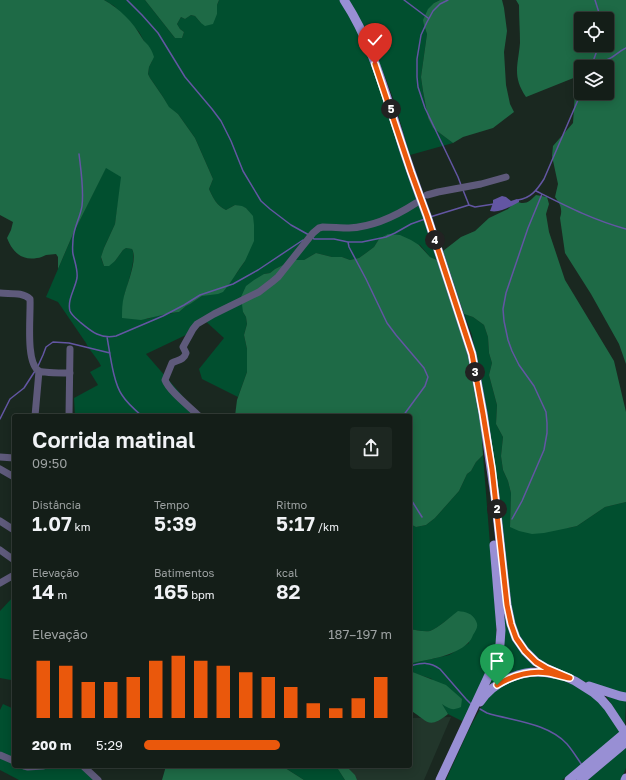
<!DOCTYPE html>
<html lang="pt">
<meta charset="utf-8">
<style>
:root{--surface:#141e18;--page:#1d2721;--text:#f1f3f6;--muted:#9da2a2;--line:#333c37;--accent:#ea580c}
body{margin:0;font-family:"Golos Text",sans-serif;background:var(--page);color:var(--text);height:100vh;display:flex;flex-direction:column;font-size:15px;white-space:nowrap}
*{box-sizing:border-box;margin:0}
p{font-size:13px;color:var(--muted)}
.icon{flex:none;width:22px;height:22px;fill:none;stroke:currentColor;stroke-width:2;stroke-linecap:round;stroke-linejoin:round}
.map{position:relative;flex:1;overflow:hidden}
.side{position:absolute;left:12px;top:414px;width:400px;height:354px;display:flex;flex-direction:column;background:var(--surface);border-radius:4px;box-shadow:0 2px 10px #0003,0 0 0 1px var(--line)}
.side>*{flex:none}
.tools{position:absolute;left:574px;top:12px;display:grid;gap:8px}
.tools a{display:grid;place-items:center;width:40px;height:40px;border-radius:4px;background:var(--surface);box-shadow:0 2px 10px #0003,0 0 0 1px var(--line);font-size:20px}
.pin{position:absolute;display:grid;place-items:center;width:34px;height:34px;color:#fff;margin:-41px -17px;border-radius:50% 50% 50% 0;rotate:-45deg;box-shadow:0 0 4px #0007}
.pin .icon{rotate:45deg}
.km{position:absolute;width:20px;height:20px;margin:-10px;border-radius:50%;background:#222;color:#fff;font-size:11px;line-height:20px;text-align:center}
.round{display:grid;place-items:center;flex:none;width:42px;height:42px;border-radius:4px;background:var(--page)}
.summary{display:flex;align-items:center;justify-content:space-between;height:68px;padding:0 20px}
h1{font-size:22px;font-weight:600;line-height:30px}
.figures{display:grid;grid-template-columns:repeat(3,1fr);gap:6px;height:68px;padding:4px 20px}
.figures div{display:grid;align-content:center}
.figures b{font-size:20px;font-weight:600}
.figures small{font-size:11px;font-weight:400}
.figures p{font-size:11px}
.chart{height:112px;padding:8px 20px}
.chart p{display:flex;justify-content:space-between}
.chart svg{width:100%;height:72px;margin-top:4px;stroke:var(--accent);stroke-width:6}
ul{padding:0 20px;list-style:none;font-size:13px}
li{display:grid;grid-template-columns:64px 48px 1fr;align-items:center;height:30px}
li i{height:10px;border-radius:5px;background:var(--accent)}
.map>svg:first-child{display:block}
</style>
<div class="map">
<svg width="626" height="780" viewBox="0 0 626 780">
<rect width="100%" height="100%" fill="#1a2820"/>
<path fill="#22362b" d="M451,717L424,780H347L338,766H410V718Z"/>
<path fill="#014f2f" d="M104,0H145L175,38H182L184,32L180,29L177,24L181,17L185,19L191,15L195,16L201,23L217,14V5L219,0H341L364,43L439,261L430,257L420,245L379,239L374,247L366,253L359,258L350,260L342,257H332L316,253L304,260H293L275,269L270,273L264,274L243,312L246,317L247,324L244,335L247,349V372L238,397L202,379L199,369L224,338L202,318L188,334L146,354L200,416H75L74,398L98,385L90,372L101,366C97,357 90,352 86,343L58,302L46,297L73,234L106,167L122,177L115,224L104,248L101,258L104,266L115,261L123,250L126,248L132,249C137,258 127,286 124,297L147,319L156,316L179,312L186,306L196,300L236,274L245,261L249,212L246,208L235,205L226,210C217,206 213,198 209,189L213,179L195,138L178,114L169,108L163,97L150,78L148,74L149,67L152,61L145,43L139,32L114,6Z
M349,0H440L434,3L424,25L427,34L421,77L423,91L428,118L433,128L453,143L410,155C403,133 398,111 390,90C379,59 364,29 349,0Z
M464,314L473,317L484,325L488,337L489,353L492,363L489,375L497,405L496,424L503,437L501,456L503,470L508,481L511,493L510,527L568,528L577,526L605,507L626,502V694L612,692L547,667L521,643L512,619L476,357L472,335Z
M483,455L496,621V642L490,663L467,716L462,721L448,714L441,703L432,679L417,674L410,671V663H413L449,655L469,643L458,612C450,617 438,628 430,631C424,632 416,630 410,629V524L416,527L426,525L435,518L459,491L467,474L471,471L476,462Z
M14,596V682L11,680L0,678V611Z
M505,617L535,666L514,674L490,684L503,648V619Z
M551,675L571,682L591,694L605,707L621,730L619,735L562,780H446C452,766 459,752 465,738C476,716 486,693 509,681C522,675 538,676 551,675Z
M605,694L626,699L625,726Z
M3,704L14,709V766H32L33,767L54,766H80L95,780H19L0,770V710Z
M626,747V768L621,780H588Z
M282,766H336L345,780H304Z"/>
<path fill="#1e6a46" fill-rule="evenodd" d="M0,0H104C120,9 133,22 142,38C144,42 148,44 150,48C152,51 153,54 154,57L149,67L148,74L150,78L163,97L169,107L178,114L195,138L213,179L209,189C213,198 217,206 226,210L235,205L242,206L246,208L253,216L254,225V241L245,261L240,268L230,283L223,292L218,294L202,296L190,304L186,306L179,312L171,313L141,320L122,318C122,311 122,303 124,296C127,284 138,259 132,249L126,248L123,250L115,261L109,266H104L101,257L104,248L115,224L121,177L106,168L73,234L58,269V257L56,254C53,254 49,255 46,255C43,256 40,258 37,258C21,261 12,251 7,238L11,230L13,222L0,215Z
M145,0H219L217,5V14L213,24L205,26L201,23L195,16L191,15L185,19L181,17L177,24L180,29L184,32L182,38H175Z
M440,0H502L504,8L507,31L504,52L506,85L510,104L514,112L493,128L463,137L453,143L433,128L428,118L423,91L421,77L427,34L424,25L423,20L428,9L434,3Z
M516,0H626V364L619,344L591,294L565,253L560,218C563,209 560,204 555,197L558,184L552,156L553,146L573,123L576,77L526,97C512,76 518,66 520,43C520,31 519,18 519,5ZM581,19H607V45H581ZM581,67H607V93H581Z
M536,195L547,197L549,204L546,214L549,232L565,280L614,361L626,412V502L605,507L577,526L568,528L544,533L532,534L519,531L510,527L511,493L508,481L503,470L501,456L503,437L496,424L497,405L489,375L492,363L489,353L488,337L484,325L473,317L464,314L443,251L461,237L475,231L489,218L508,209L516,201C525,206 530,201 536,195Z
M388,234L400,235L411,240L419,245L430,257L439,261L465,337L481,424L483,455L476,462L471,471L467,474L459,491L435,518L426,525L416,527L410,524V416H235L237,400L247,372V349L244,335L247,324L246,317L243,312L241,297L246,286L254,280L264,274L270,273L275,269L293,260H304L316,253L332,257H342L350,260L359,258L366,253L374,247L379,239Z
M458,611C466,612 472,613 476,621C479,626 476,630 473,635C472,638 470,641 468,643C455,656 430,659 413,663H410V629C416,630 424,632 430,631C438,628 450,617 458,611Z
M410,671L446,685L462,699L461,707C452,711 450,709 442,704L448,714C428,730 428,721 410,710Z
M166,766H282L304,780H162Z
M336,766H346L355,775L357,780H345Z"/>
<path fill="#6356a3" d="M502,196L506,197L511,201L517,199L519,200V202C510,207 500,213 490,211L493,203V200Z"/>
<g fill="none" stroke-linecap="round" stroke-linejoin="round">
<path stroke="#6356a3" stroke-width="1.5" d="M127,0L142,15L158,33L185,77L212,109L221,121L231,141L243,171L261,201L270,209L291,225L309,235
M404,0L428,18
M448,0L440,4L433,11L427,22L421,35L417,59V77L418,87L425,108L458,177L461,185
M595,0L601,19
M594,60C611,63 612,55 626,48
M591,67L599,45
M79,154C81,171 84,189 82,206C80,218 74,227 73,239C73,244 72,249 73,254C75,263 78,270 77,278C75,289 67,300 70,311C72,316 77,319 80,322C92,332 100,339 116,336L163,316L184,305L200,295L233,284L258,270L303,240
M463,190L469,205
M536,191C566,206 593,220 626,229
M518,200C531,198 537,190 544,179L581,93
M430,217L469,205L475,207L494,204
M312,237L314,239H334L348,242H362L386,237L395,233L411,224L425,219
M348,242L349,247L366,279L387,323L396,335L424,368L428,377L425,386L403,416
M107,337C110,353 113,382 122,395C127,403 135,410 142,416
M38,366L43,355L46,347L53,342L69,343L110,353
M0,419L10,399L24,388L35,371
M410,498L422,517
M512,519L522,501L544,450L547,433V423L546,412L534,386L519,365L512,351L508,340L504,321L503,309L506,293L528,228L542,194
M410,666C422,663 429,661 440,669L466,699L471,704
M480,709L487,713C513,721 548,723 567,744C573,751 577,758 582,765"/>
<path stroke="#5e5a7b" stroke-width="7" d="M427,195L438,192L481,184L506,177
M0,293C10,294 23,292 30,299C31,314 25,363 39,371C44,373 63,373 70,373
M35,416L39,371
M69,416L70,349
M199,416C190,407 169,391 165,380L172,363C178,360 184,360 186,353L183,347L193,329L197,324L214,314L259,292L272,282L278,277L313,233L319,228L323,227C332,227 340,228 349,228C373,227 396,216 416,203
M0,457L14,458
M0,469L14,477
M0,521L14,530
M0,550L14,560
M0,583L14,575
M0,755L14,761
M24,766L28,767L43,766
M83,766L98,780"/>
<path stroke="#988fd4" stroke-width="9" d="M344,0C371,41 384,89 399,135C407,162 417,189 427,216L472,354L483,413L495,496L507,605L511,624L516,638L525,651L536,662L546,668L575,681L594,693L601,699L608,707L626,734
M589,686L620,696L626,697
M480,702C495,680 526,667 553,674
M440,780L495,662L500,644L501,630L494,545
M569,780L626,732
M581,780L626,742
M625,780L626,778"/>
</g>
<g fill="none" stroke-linecap="round" stroke-linejoin="round">
<defs>
<path id="route" d="M375,64L411,172L427,216L472,354L483,414L492,469L495,496L507,605L511,624L516,638L525,651L536,662L546,668L570,678C562,677 555,674 548,673C530,670 512,676 497,685"/>
</defs>
<use href="#route" stroke="#fff" stroke-width="8"/>
<use href="#route" stroke="#ea580c" stroke-width="5"/>
</g>
</svg>
<div class="tools">
<a><svg class="icon" aria-label="locate" viewBox="0 0 24 24"><circle cx="12" cy="12" r="6"/><path d="M12 2v4M12 18v4M2 12h4M18 12h4"/></svg></a>
<a><svg class="icon" aria-label="layers" viewBox="0 0 24 24"><path d="M12 4l9 5-9 5-9-5zM3 14l9 5 9-5"/></svg></a>
</div>
<div class="pin" style="left:497px;top:685px;background:#1e9e55"><svg class="icon" aria-label="arrive" viewBox="0 0 24 24"><path d="M6 21V4h12l-3 4 3 4H6"/></svg></div>
<div class="pin" style="left:375px;top:64px;background:#d93025"><svg class="icon" aria-label="check" viewBox="0 0 24 24"><path d="M5 12l5 5 9-10"/></svg></div>
<b class="km" style="left:497px;top:509px">2</b>
<b class="km" style="left:475px;top:372px">3</b>
<b class="km" style="left:435px;top:240px">4</b>
<b class="km" style="left:391px;top:109px">5</b>
<section class="side">
<div class="summary"><div><h1>Corrida matinal</h1><p>09:50</p></div><a class="round"><svg class="icon" aria-label="share" viewBox="0 0 24 24"><path d="M12 15V3M7 8l5-5 5 5M5 13v7h14v-7"/></svg></a></div>
<div class="figures">
<div><p>Distância</p><b>1.07<small> km</small></b></div>
<div><p>Tempo</p><b>5:39</b></div>
<div><p>Ritmo</p><b>5:17<small> /km</small></b></div>
</div>
<div class="figures">
<div><p>Elevação</p><b>14<small> m</small></b></div>
<div><p>Batimentos</p><b>165<small> bpm</small></b></div>
<div><p>kcal</p><b>82</b></div>
</div>
<div class="chart"><p><span>Elevação</span>187–197 m</p>
<svg viewBox="0 0 160 44" preserveAspectRatio="none"><path d="M5 44V9M15 44V12M25 44V22M35 44V22M45 44V19M55 44V9M65 44V6M75 44V9M85 44V12M95 44V16M105 44V19M115 44V25M125 44V35M135 44V38M145 44V32M155 44V19"/></svg>
</div>
<ul>
<li><b>200 m</b>5:29<i style="width:55%"></i></li>
</ul>
</section>
</div>
